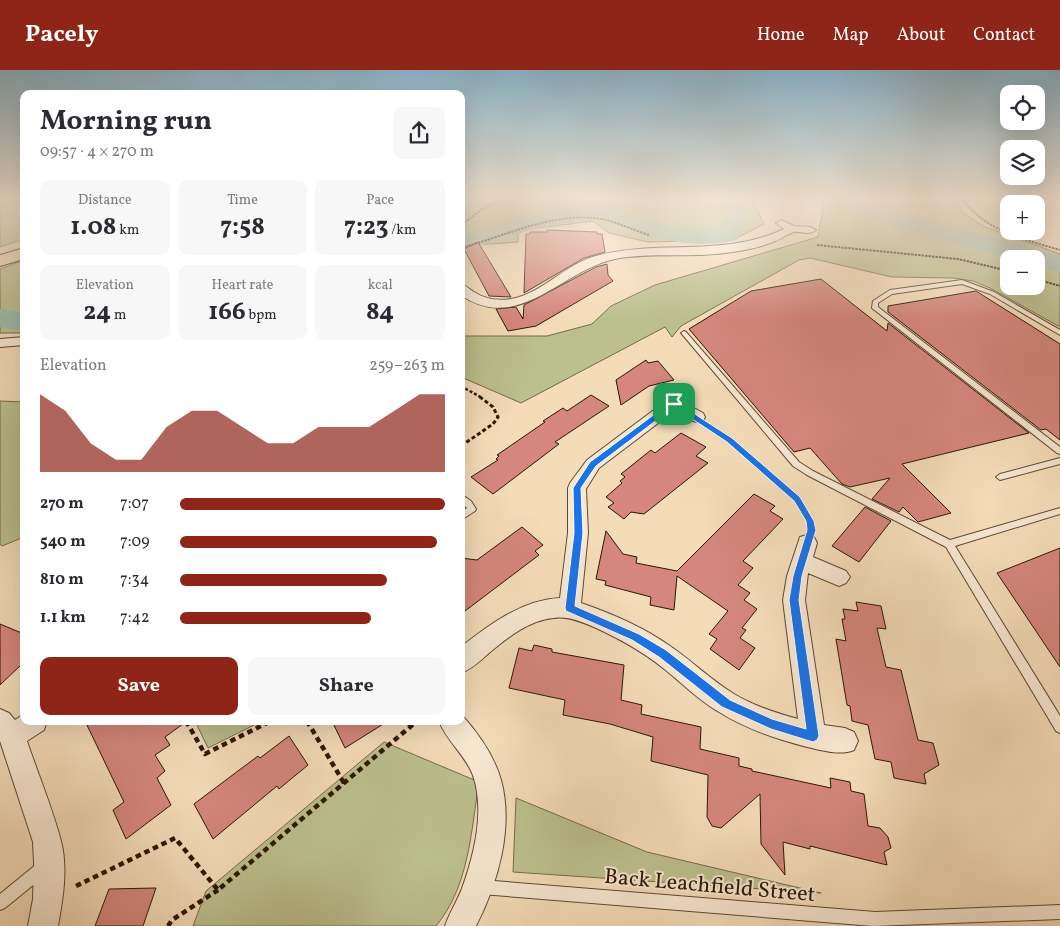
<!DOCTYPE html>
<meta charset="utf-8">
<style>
:root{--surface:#fff;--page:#f7f7f7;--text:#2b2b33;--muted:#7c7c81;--accent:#8f2418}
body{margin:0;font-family:Vollkorn,serif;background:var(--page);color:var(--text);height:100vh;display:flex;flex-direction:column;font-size:19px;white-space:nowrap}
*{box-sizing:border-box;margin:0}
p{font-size:16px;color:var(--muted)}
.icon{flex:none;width:28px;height:28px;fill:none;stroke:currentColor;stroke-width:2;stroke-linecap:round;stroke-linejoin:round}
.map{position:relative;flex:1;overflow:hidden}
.sheet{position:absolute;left:20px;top:20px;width:445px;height:635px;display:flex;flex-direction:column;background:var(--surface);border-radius:10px;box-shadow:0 5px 20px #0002}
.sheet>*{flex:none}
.fabs{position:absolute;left:1000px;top:15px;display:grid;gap:10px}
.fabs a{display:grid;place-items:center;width:45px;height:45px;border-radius:10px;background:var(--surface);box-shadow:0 5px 20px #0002;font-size:25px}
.pin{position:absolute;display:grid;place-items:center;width:42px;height:42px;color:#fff;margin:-21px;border-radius:10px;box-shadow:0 2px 8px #0006}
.round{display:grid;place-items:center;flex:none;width:52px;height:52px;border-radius:10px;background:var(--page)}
.overview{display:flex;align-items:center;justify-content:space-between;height:85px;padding:0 20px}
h1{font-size:28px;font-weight:700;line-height:38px}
.metrics{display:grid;grid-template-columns:repeat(3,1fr);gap:8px;height:85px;padding:5px 20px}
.metrics div{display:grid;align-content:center;border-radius:10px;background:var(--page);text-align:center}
.metrics b{font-size:25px;font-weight:700}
.metrics small{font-size:14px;font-weight:400}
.metrics p{font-size:14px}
.chart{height:140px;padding:10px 20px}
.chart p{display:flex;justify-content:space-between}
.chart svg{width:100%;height:90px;margin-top:5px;fill:var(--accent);opacity:.7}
.primary-button{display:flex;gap:10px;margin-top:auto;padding:10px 20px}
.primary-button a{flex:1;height:58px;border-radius:10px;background:var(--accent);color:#fff;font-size:20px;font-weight:700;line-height:58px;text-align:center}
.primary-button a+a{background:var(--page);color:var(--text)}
ul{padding:0 20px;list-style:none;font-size:16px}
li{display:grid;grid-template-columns:80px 60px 1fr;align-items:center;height:38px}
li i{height:12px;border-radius:6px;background:var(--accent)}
header{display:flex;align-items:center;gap:30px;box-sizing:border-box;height:70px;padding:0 25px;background:var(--accent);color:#fff}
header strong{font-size:24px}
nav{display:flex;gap:28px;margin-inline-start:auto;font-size:18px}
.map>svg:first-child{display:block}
</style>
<header>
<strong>Pacely</strong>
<nav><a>Home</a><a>Map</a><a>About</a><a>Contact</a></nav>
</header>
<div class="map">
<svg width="1060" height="856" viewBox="0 0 1060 856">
<rect width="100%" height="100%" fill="#f5dcb9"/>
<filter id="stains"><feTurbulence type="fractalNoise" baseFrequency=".004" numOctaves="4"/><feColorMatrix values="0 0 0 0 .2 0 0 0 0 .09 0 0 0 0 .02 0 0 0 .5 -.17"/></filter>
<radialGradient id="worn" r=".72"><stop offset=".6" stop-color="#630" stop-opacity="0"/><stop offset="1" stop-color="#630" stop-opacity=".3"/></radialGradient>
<path fill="#bcc08f" stroke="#746b4a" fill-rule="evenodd" d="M0,128H24V169L0,177Z
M481,128H751L764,154L733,170L648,172L609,163L593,151L530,159L518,163V172L461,176V136Z
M814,128H957L963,143L983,156L1060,184V257L990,218L973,211L953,208L892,207L810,188L799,190L681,256L672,267L665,257L521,333L461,307V266H547L592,254L611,236L655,215L818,167L824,134ZM1009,189H1036V216H1009Z
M24,190V263H0V199Z
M0,331L24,332V467L2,476L0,474Z
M195,651H262L208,678Z
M384,672L479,712C471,762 469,816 436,856H193L206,821Z
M516,728L647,782L821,823L513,802Z"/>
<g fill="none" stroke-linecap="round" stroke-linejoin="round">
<path fill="#9dbcac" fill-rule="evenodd" d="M719,128H742L752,141L737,170C697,180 636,169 601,147L533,159L461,182V165L528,145L605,132C617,135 626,144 637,147C667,157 689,157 719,157L728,141Z
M835,128H866L904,144L1060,186V202L1036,196V189H1011L886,154L839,133Z
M0,239L24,243V261L0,257Z"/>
</g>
<path fill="#d5877d" stroke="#2b1605" d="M547,160L597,162V164H602L605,182L584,188L524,223L526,164H530V162H547Z
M478,172L511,227L489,226L464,179Z
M607,194L608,205L613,211L536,256L508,261L496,239L516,237L523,249L524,235L596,197Z
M821,209L887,261L888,253L1029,363L902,394L951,443L918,452L903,437L899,442L872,429L890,408L850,417L842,414L810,378L794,382L689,259L751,221Z
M976,221L1060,274V370L1046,359L1041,360L888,242V236Z
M646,290L648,293L658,291L674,310L649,316L621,335L616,310Z
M591,325L609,336L555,372L559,374L493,424L471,407L498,390L496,389L499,386L497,385L545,352L543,351L563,338L567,341Z
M681,363L706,377L696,386L708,393L644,444L631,442L624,449L608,437L614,433L606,427L622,413L620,411L625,407L621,404L651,380L655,383Z
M754,424L775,436L770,441L783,449L743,491L753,498L738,515L750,523L744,530L757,539L742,558L746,560L740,568L755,578L739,600L710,579L717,569L709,564L728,541L677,506L674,540L650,535L651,527L605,515L606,511L596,509L606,461L623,484L637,487L636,493L677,501Z
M865,437L891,451L859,492L832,476Z
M522,457L543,475L535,481L539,485L461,544V488L477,490Z
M1060,478V597L997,503Z
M856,532L881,536L886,559L877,558L886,597L901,600L918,670L933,673L939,695L924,704L926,714L894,708L891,692L875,689L868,655L852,651L850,636L847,635L836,569L846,571L842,549H845L843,539L858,541Z
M0,554L24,564V592L0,615Z
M534,575L552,579V582L624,595L621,630L642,635L641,644L701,657L700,679L739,688V696L752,699V701L831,718L830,708L850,712L851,721L864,724L868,756L880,758L888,767L891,778L884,782L887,795L810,776V779L783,772L785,805L761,774L760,724L721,758L712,756L707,747L708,705L651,691L653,667L610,654L563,645L565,630L509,618L519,578L532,581Z
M85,651H187L165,667L170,675L155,685L165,701L157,708L171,735L126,769L113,740L124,732Z
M332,651H388L345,678Z
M289,666L308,695L279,719L277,716L213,769L194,734L258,686L260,688Z
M156,818L143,856H95L109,819Z"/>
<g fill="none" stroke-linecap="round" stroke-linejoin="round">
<defs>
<path id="service" d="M962,210L994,222L1060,260V265L990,224L962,214L892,224L878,233V237L1060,377V384L1057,383L872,238L873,231L890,220Z
M684,261L686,262L799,392L813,401L950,470L1060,438V444L955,476L1060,646V663L1056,661L946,477L807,405L793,396L682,264L681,263Z
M1060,388V394L1000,410L996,407L1000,404Z
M461,424L471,431L476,439L475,441L461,450V442L467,438L461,432Z
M43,791L48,793L50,798L48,803L5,838L0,840V824L38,793Z
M481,810L875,842L1060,835V849L873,856L481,824L476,822L474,817L476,812Z"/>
<path id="minor" d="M781,150L794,156L810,157L816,160C809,166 802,161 794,162C787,164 780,170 773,172C758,178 741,181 725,183C689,188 651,182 615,189C562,200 518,265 461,225V214C467,216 469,219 474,222C485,229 498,231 511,229C542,224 565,194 596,186C659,169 723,188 784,159L776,153Z
M24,267V275L0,277V269Z
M684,321L690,322L692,326L685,333L703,343L705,347L703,351C692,354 684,346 674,341L599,398L586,419L588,463L581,533C613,544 643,557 670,576C692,591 711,610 734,624C754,636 776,643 798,649L783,530L787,506L800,467L807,465L814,467L817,473L813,487L846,501L850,507L846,513L839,516L808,503L805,530L824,655L845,658L854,662L858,671L854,680C840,686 821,680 807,677C776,669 746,659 719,642C698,630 681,612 663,598C642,581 618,568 594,557C581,552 569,546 554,548C529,550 507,568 489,583C480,591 472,599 461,603V577C490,554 522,530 560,528L568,463V418L570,413L587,390L678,322Z
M0,639L9,643L15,650L24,644V651H47L44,660L27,671C38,704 52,737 61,771C68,798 63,829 58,856H28L33,829L34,793L33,772L0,671Z
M461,644C478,663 494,685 501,710C514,757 498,813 476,856H445C449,844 456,833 461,821C474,786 486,739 472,703C464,684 446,670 439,651H461Z"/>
<path id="trunk" d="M24,178V189L0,196V185Z"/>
</defs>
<use href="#service" stroke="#5e4832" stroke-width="2"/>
<use href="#minor" stroke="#5e4832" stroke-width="2"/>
<use href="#trunk" stroke="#2b1605" stroke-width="2"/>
<path stroke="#2b1605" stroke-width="2" stroke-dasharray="2.5 1" stroke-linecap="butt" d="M962,128C985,161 1023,169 1060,180
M461,155L481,140L505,128
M817,175L958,189L1009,201
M461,178C505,166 555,141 601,149C617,152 633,160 649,165
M1036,209L1060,216"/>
<path stroke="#2b1605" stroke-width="2.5" stroke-dasharray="3 2" stroke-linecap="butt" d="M461,316L482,328"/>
<path stroke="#2b1605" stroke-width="3" stroke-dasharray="4 2.5" stroke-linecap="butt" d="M711,359L729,370L797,429L811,455
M461,376L493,354L498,347L493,337L480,327"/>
<path stroke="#2b1605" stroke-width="4.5" stroke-dasharray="5.5 4" stroke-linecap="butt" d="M186,651L205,684L271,651
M307,651L344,713
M76,816L175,768L218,820L417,651
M168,856L172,850L218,820"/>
<use href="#service" fill="#f8e8d2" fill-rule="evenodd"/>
<use href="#minor" fill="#f8e8d2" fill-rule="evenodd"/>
<use href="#trunk" fill="#f5dcb9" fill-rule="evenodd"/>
</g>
<linearGradient id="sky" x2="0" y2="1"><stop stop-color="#8ab7d0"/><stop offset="0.52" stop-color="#faefe0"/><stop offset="1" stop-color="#faefe0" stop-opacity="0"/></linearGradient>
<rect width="1060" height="247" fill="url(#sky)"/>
<path fill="#1a73e8" stroke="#fff" fill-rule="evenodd" d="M671,332H676L732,368L800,427L814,451L816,460L802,506L799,530L819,666L817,670L813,672L771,659L722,637L659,587L632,570L566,541L565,538L574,463L573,418L590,392ZM674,337L727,372L794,431L806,451L807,460L793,506L789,530L806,659L772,649L730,630L666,580L639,564L575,536L583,463L581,418L596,396Z"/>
<g text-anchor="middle" stroke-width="4" stroke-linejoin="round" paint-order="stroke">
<g font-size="22" fill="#2b1605" stroke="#f8e8d2">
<text transform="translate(710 814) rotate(5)" y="8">Back Leachfield Street</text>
</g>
</g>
<rect width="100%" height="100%" filter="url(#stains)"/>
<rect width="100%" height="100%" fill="url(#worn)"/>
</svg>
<div class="fabs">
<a><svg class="icon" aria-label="locate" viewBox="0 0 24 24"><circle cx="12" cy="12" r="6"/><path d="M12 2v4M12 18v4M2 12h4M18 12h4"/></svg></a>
<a><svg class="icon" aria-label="layers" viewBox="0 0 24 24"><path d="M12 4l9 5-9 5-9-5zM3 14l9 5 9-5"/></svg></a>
<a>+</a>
<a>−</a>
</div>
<div class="pin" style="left:674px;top:334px;background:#1e9e55"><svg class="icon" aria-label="arrive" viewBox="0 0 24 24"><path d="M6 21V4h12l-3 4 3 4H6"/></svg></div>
<section class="sheet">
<div class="overview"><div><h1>Morning run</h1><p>09:57 · 4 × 270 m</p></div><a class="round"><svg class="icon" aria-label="share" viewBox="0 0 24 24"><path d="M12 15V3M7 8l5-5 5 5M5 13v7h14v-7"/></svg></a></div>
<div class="metrics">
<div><p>Distance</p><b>1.08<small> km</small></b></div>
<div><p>Time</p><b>7:58</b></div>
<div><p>Pace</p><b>7:23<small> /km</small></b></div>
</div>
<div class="metrics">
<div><p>Elevation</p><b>24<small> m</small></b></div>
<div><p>Heart rate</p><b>166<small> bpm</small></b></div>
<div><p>kcal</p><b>84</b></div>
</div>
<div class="chart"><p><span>Elevation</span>259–263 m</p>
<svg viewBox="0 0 160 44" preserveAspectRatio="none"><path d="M0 44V6L10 14L20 30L30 38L40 38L50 22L60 14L70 14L80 22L90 30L100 30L110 22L120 22L130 22L140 14L150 6L160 6V44z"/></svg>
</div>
<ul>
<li><b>270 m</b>7:07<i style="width:100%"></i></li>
<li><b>540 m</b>7:09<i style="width:97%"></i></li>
<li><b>810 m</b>7:34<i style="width:78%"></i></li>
<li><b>1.1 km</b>7:42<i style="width:72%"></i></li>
</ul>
<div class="primary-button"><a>Save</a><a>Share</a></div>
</section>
</div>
